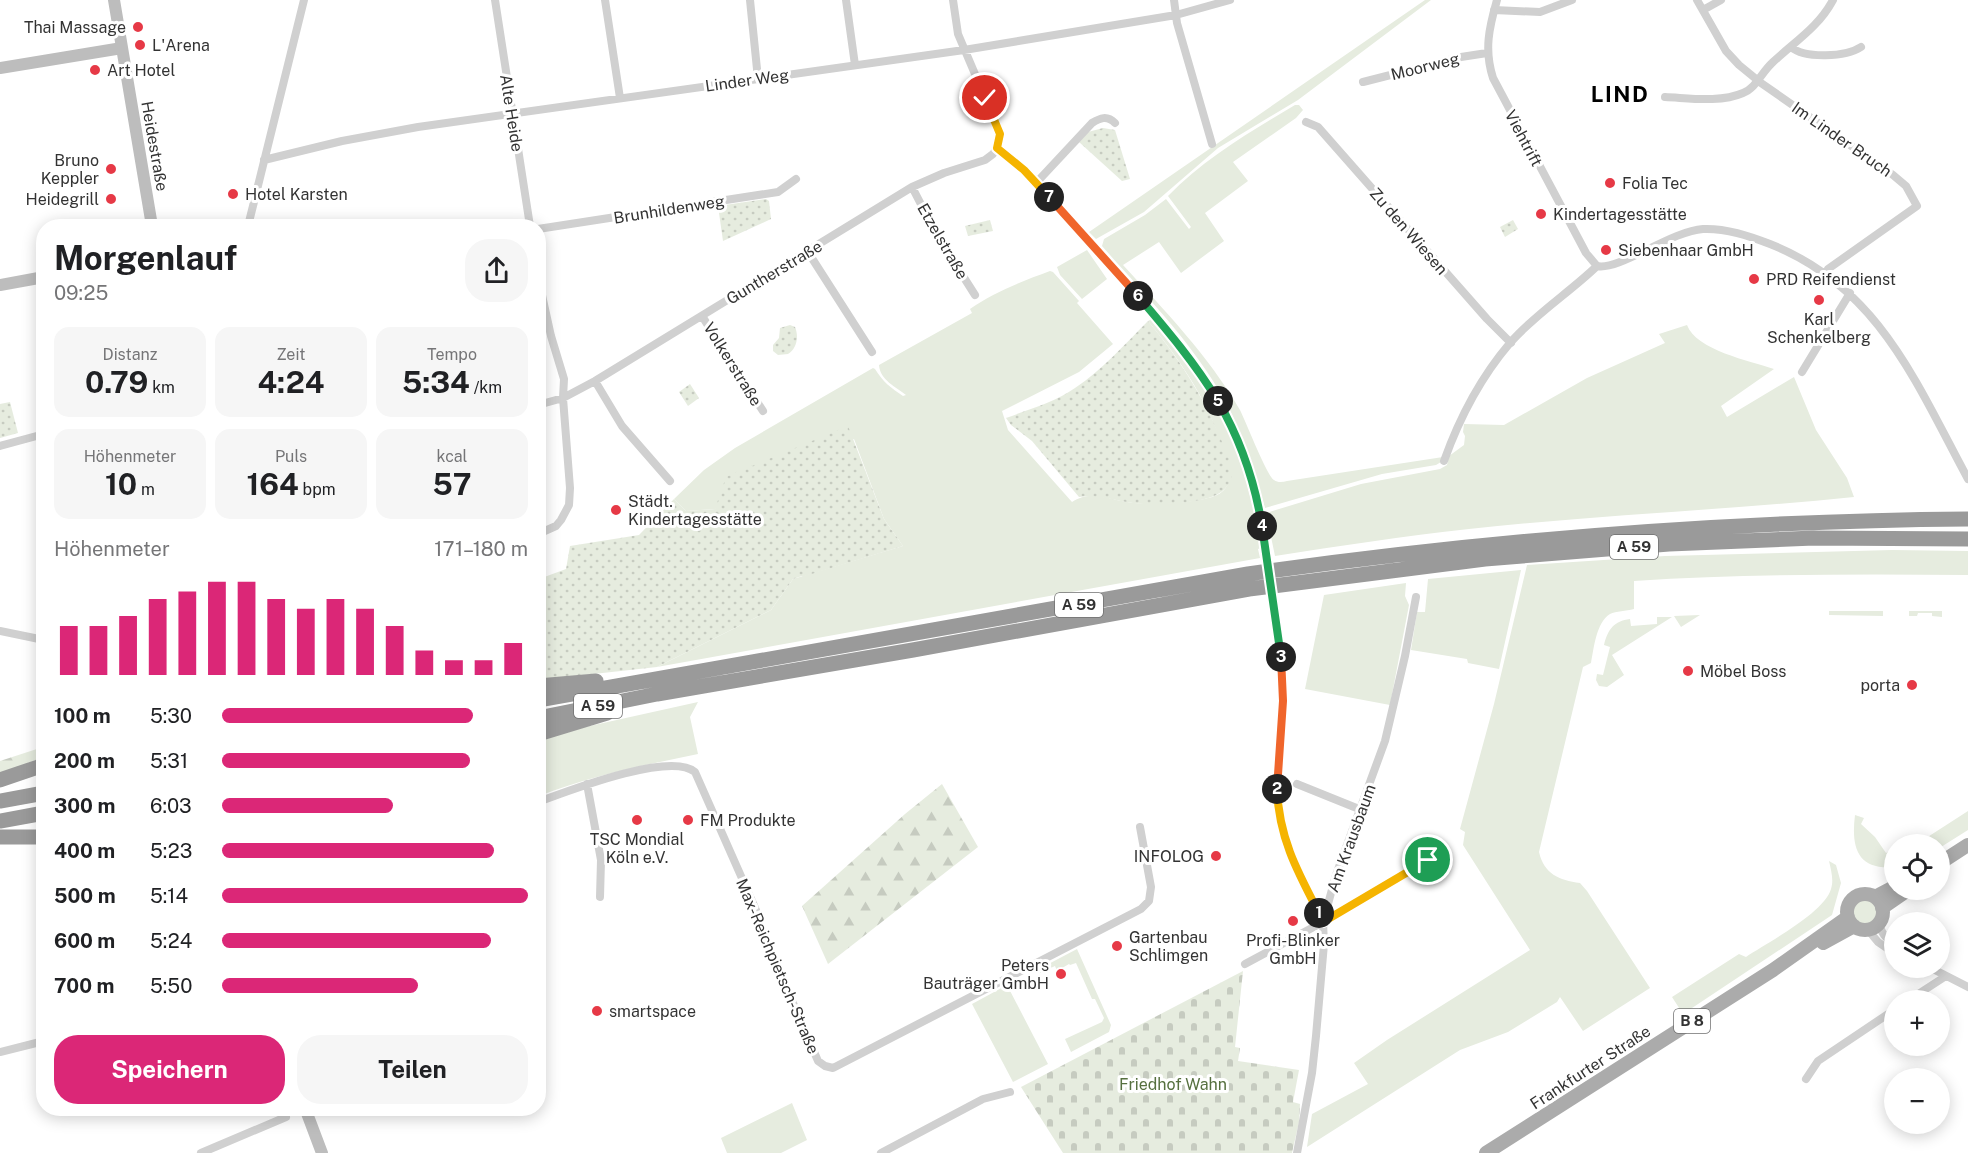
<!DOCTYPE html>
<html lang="de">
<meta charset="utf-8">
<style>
:root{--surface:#fff;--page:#f6f6f6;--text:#202124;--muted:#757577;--accent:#db2777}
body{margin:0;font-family:"Public Sans",sans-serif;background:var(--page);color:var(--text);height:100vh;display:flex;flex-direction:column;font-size:22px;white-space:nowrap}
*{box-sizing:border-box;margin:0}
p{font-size:20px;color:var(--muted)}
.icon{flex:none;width:33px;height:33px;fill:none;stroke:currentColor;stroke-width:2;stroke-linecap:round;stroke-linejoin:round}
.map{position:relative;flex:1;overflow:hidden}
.details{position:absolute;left:36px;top:219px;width:510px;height:897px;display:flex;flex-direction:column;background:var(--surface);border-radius:24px;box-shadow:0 3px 15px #0003}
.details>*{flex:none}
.buttons{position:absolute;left:1884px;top:834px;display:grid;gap:12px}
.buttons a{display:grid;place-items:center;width:66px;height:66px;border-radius:50%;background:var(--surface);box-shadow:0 3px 15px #0003;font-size:30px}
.pin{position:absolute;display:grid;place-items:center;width:51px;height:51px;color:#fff;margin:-26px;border:3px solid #fff;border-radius:50%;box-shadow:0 2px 6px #0007}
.km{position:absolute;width:30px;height:30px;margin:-15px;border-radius:50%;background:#222;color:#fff;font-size:16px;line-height:30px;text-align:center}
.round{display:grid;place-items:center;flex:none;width:63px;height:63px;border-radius:24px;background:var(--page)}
.headline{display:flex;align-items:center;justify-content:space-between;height:102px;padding:0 18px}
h1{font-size:33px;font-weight:700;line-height:45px}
.stats{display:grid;grid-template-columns:repeat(3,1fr);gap:9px;height:102px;padding:6px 18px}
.stats div{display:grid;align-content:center;border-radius:15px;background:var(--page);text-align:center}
.stats b{font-size:30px;font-weight:700}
.stats small{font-size:16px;font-weight:400}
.stats p{font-size:16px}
.chart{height:168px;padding:12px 18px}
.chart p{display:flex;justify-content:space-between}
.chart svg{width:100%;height:108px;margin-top:6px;stroke:var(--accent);stroke-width:6}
.primary-button{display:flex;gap:12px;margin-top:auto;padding:12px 18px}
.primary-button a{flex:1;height:69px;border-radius:24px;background:var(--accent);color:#fff;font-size:24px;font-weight:700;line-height:69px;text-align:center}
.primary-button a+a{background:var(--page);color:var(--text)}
ul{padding:0 18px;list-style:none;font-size:20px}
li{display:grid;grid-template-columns:96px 72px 1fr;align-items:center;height:45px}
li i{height:15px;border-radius:8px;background:var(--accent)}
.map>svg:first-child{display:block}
</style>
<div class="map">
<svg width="1968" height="1153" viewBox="0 0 1968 1153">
<defs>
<pattern id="forest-firs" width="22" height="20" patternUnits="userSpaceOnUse" patternTransform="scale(1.5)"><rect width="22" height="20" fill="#e6ecdf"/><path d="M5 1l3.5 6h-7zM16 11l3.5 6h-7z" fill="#c6cbc0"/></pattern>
<pattern id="cemetery-stones" width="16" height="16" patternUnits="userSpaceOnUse" patternTransform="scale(1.5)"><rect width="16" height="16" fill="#e6ecdf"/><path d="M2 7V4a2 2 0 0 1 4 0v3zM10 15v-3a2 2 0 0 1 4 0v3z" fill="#c6cbc0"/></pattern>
<pattern id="park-dots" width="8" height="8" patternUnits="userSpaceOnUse" patternTransform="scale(1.5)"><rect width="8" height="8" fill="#e6ecdf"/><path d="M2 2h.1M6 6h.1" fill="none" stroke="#c6cbc0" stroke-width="1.8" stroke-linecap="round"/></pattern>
</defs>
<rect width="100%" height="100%" fill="#fff"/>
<path fill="#e6ecdf" d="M1425,0H1431L1298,100L1218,148L1144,212L1096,239L1089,232Z
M1295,105H1299L1303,110L1296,118L1233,162L1248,181L1205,213L1224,241L1181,273L1159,242L1123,265C1165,311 1208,355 1240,410C1246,422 1267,476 1274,480C1278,483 1283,482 1287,481L1443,457L1441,462L1436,465L1382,474L1265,508C1255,471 1243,435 1225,401C1193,343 1145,295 1102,246L1104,239L1145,215L1166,199L1189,229L1191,227L1168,196C1205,158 1250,132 1295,105Z
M1087,250L1107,279L1082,299L1060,275L1057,267Z
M1050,271L1053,272L1079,301L1077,303L1113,344L1079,372L1002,411L1008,430L1072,502C1091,489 1112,501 1134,503C1152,505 1200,503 1217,495C1224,492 1228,485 1231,478C1218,417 1188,369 1148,321L1152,319C1217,393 1245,451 1261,548L1258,549L1260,558L657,667L771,610L793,579L903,546L884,519L854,439L715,509L686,511L674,499L704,470L735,448L873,368L875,369C883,382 891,388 903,396L906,395C896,387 880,380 879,365L972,313L970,309C994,292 1023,281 1050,271Z
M1687,325C1696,350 1750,361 1774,369L1721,406L1727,417L1794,377L1816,430L1847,478L1854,497C1726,510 1597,515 1469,529C1404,536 1339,546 1275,556L1266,513L1361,484L1440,469L1447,465L1449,456L1464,445L1465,436L1463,432L1464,424L1504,425L1587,378L1665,343L1659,334Z
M1892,550L1968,551V575C1857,574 1745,574 1634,581V609C1626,611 1616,611 1610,614C1596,623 1594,648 1591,663L1583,667L1539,852C1544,874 1559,880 1580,883L1587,891L1650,988L1583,1031L1560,997L1557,1002L1508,1032L1460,1050L1307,1147L1312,1114L1368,1084L1354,1063L1387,1040L1530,950L1463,845L1465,832L1460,829L1494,704L1527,565L1665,556Z
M1521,570L1499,669L1468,663L1467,659L1411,650L1417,612H1425L1428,579Z
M1406,583L1405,596L1409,605L1390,705L1305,689L1324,595Z
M1829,611H1883V616L1829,615Z
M1909,611H1942V617L1932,616V613H1918L1917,616H1909Z
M1700,615L1681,627L1674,616Z
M1657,617H1672L1612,655L1624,675L1607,687L1599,686L1596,680L1597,674L1603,675L1610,647L1604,645C1608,629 1614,621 1630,619L1631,626L1657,624Z
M698,702L690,717L698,754C644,765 591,776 539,796V742L567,731Z
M1968,811V830L1941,847L1940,848V844H1911L1923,840Z
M1855,815L1864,818L1861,824L1875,837L1886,853L1892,850L1894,851V867C1857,870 1851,847 1855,815Z
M1829,861L1836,865L1841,883L1832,915L1683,1014L1672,997L1739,954L1746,957C1767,943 1824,913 1831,889C1834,880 1831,870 1829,861Z
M1850 912a15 15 0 1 1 30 0a15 15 0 1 1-30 0Z
M1077,949L1111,1025L1109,1032L1071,1052L1065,1039L1102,1022L1104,1018L1095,999H1092L1076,963L1070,965L1069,964L1057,971L1055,966L1040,973L1039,969Z
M1007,985L1048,1064L1013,1082L972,1004Z
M792,1103L807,1140L781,1153H727L721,1138Z"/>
<path fill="url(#forest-firs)" d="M43,747V757L0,774V761Z
M942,784L978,847L828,964L802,906L905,814Z"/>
<path fill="url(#cemetery-stones)" d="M1243,971L1235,1047L1240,1048L1238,1061L1299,1070L1293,1102L1300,1104L1299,1122L1292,1153H1063L1021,1087Z"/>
<path fill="url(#park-dots)" d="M1103,128L1115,130L1130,179L1122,181L1079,142L1088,132Z
M766,199L769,201L771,219L723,241L718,206Z
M990,220L993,231L968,236L965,226Z
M1513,220L1518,229L1505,237L1500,227Z
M1148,321C1178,357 1202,394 1220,437C1224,447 1231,460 1232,472C1233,482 1224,492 1214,496C1194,504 1154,506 1133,503C1112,500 1100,495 1079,497L1032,441L1011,425L1006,418C1030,409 1055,402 1075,388C1102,370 1125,344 1148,321Z
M790,325L795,327C799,336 797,349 788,354L778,355L773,351V345L779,338L780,328Z
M690,384L699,398L688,406L679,392Z
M10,402L18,433L0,438V404Z
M848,426L884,519L903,546L805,576V578L802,576L793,579L771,610L657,667L539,680V579L566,569L570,546L639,535L674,499L686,511L715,509L726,477L751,465L752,466Z"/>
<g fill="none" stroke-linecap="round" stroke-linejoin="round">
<path stroke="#d0d0d0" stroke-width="8" d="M495,0L530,226
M605,0L620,98
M750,0L758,79
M846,0L855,65
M1174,0L1177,23L1212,144
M1497,0C1489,28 1484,50 1493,78L1586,253L1597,266
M1697,0L1726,51L1739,65L1761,83L1893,175L1906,186L1917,206L1828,269L1825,274
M1494,10L1540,12L1572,0
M1703,10L1721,0
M1791,47C1805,59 1846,57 1861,47
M1363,82L1461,57L1487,53
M1665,97C1689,98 1720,103 1743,93C1756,88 1762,72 1772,63C1794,42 1818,28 1833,0
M1306,122L1318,127L1487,319L1511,343
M997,148C1032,175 1060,210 1089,242C1146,304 1207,366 1240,445C1253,479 1260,515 1266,551
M264,160L342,141L418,127L964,50L1176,15L1230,0
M1036,183L1092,123C1100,118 1107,115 1115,123
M912,187L937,235L975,295
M248,226L304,0
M538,229L778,192L796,179
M808,252L872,352
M1597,266C1619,271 1671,231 1703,229C1726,228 1749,236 1770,244C1879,287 1916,383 1968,479
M538,277L551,336L564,379L563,398L570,488L569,505L561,520L556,526L538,534
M702,316L763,411
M1802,372L1850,293
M595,381L622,426L670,481
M538,405L563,398L595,381L912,187L944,173L985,160L993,154L998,147L1000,133L958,34L953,0
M0,446L44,434
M1444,461C1459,419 1481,377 1510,343C1535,314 1569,293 1597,266
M1275,609L1283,678L1277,776L1279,813L1287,848L1323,922
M0,631L44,640
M587,784L601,860L600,897
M1297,784L1359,809
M538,802C568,791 670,751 695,772L756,910L761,929L818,1061L825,1066L833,1068L1141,909L1149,901L1151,887L1140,827
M1880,922C1880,933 1886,938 1894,944
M1868,930L1878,942L1894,953
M1245,964L1323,922L1428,860
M1931,968L1968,987
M1909,1000L1946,976
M0,1052L44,1041
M1806,1079L1818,1061L1894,1010
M201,1153L286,1117
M881,1153L983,1099L1010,1092
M1297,1153L1312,1073L1316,1036L1324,944L1323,922L1336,875L1385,741L1405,656L1416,597"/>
<path stroke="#bdbdbd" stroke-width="12" d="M114,0L152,226
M0,68L122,48
M0,285L44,277
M305,1108L322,1153"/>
<path stroke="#ababab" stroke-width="14" d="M1940,863L1968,845
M1847 912a18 18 0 1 1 36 0a18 18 0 1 1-36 0Z
M1875,897L1894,887
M1882,908L1908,890
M1823,943L1854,926
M1486,1153L1773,970L1848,917"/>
<path stroke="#9a9a9a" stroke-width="15" d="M538,686L596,681
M538,700L1248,574C1487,540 1727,521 1968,519
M538,718L657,694L913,650L1249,589L1485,559L1669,544L1814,538L1968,539
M538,734L607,713
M0,780L44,765
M0,801L44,793
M0,821L44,813
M0,837H44"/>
<path stroke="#d0d0d0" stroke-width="8" d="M1266,551L1275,609"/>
</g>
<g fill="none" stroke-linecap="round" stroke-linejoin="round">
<defs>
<path id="split-1" d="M1319,913L1323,922L1428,860"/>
<path id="split-2" d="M1277,789C1279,838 1297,871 1319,913"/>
<path id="split-3" d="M1277,789L1283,701L1281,657"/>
<path id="split-4" d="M1262,526L1281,657"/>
<path id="split-5" d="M1218,401C1240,439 1255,483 1262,526"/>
<path id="split-6" d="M1138,296C1167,330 1195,363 1218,401"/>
<path id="split-7" d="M1049,197L1138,296"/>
<path id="split-8" d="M985,98L1000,134L997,148L1024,170L1049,197"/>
</defs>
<use href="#split-1" stroke="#fff" stroke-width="12"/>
<use href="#split-2" stroke="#fff" stroke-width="12"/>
<use href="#split-3" stroke="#fff" stroke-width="12"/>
<use href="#split-4" stroke="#fff" stroke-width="12"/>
<use href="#split-5" stroke="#fff" stroke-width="12"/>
<use href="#split-6" stroke="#fff" stroke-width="12"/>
<use href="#split-7" stroke="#fff" stroke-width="12"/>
<use href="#split-8" stroke="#fff" stroke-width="12"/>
<use href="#split-1" stroke="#f5b400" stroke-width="8"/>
<use href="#split-2" stroke="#f5b400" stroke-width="8"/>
<use href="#split-3" stroke="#f0652b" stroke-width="8"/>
<use href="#split-4" stroke="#22a559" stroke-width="8"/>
<use href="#split-5" stroke="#22a559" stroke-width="8"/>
<use href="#split-6" stroke="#22a559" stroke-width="8"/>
<use href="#split-7" stroke="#f0652b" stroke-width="8"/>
<use href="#split-8" stroke="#f5b400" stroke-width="8"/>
</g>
<g fill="#e63946" stroke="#fff" stroke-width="2">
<circle cx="138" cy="27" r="6"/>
<circle cx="140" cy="45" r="6"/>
<circle cx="95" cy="70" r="6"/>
<circle cx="111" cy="169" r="6"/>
<circle cx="1610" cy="183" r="6"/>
<circle cx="233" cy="194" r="6"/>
<circle cx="111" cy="199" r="6"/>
<circle cx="1541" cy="214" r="6"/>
<circle cx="1606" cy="250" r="6"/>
<circle cx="1754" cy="279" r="6"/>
<circle cx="1819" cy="300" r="6"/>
<circle cx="616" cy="510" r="6"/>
<circle cx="1688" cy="671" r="6"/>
<circle cx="1912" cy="685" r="6"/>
<circle cx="637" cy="820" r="6"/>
<circle cx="688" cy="820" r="6"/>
<circle cx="1216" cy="856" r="6"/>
<circle cx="1293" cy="921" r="6"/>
<circle cx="1117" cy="946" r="6"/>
<circle cx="1061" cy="974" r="6"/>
<circle cx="597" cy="1011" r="6"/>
</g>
<g text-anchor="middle" stroke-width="6" stroke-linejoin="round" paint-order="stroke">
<g fill="#fff" stroke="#707070" stroke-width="1.5">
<rect x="1610" y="535" width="48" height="24" rx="4.5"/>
<rect x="1055" y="593" width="48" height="24" rx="4.5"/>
<rect x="574" y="694" width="48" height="24" rx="4.5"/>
<rect x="1674" y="1009" width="36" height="24" rx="4.5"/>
</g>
<g font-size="15" font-weight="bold" fill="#333">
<text x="1634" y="552">A 59</text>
<text x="1079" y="610">A 59</text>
<text x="598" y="711">A 59</text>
<text x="1692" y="1026">B 8</text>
</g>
<g font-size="16" fill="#333" stroke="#fff" text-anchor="start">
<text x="126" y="33" text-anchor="end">Thai Massage</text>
<text x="152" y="51">L'Arena</text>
<text x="107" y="76">Art Hotel</text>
<text x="99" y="166" text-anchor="end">Bruno<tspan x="99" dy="18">Keppler</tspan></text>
<text x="1622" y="189">Folia Tec</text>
<text x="245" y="200">Hotel Karsten</text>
<text x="99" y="205" text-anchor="end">Heidegrill</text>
<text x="1553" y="220">Kindertagesstätte</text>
<text x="1618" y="256">Siebenhaar GmbH</text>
<text x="1766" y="285">PRD Reifendienst</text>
<text x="1819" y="325" text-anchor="middle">Karl<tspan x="1819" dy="18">Schenkelberg</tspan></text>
<text x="628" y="507">Städt.<tspan x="628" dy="18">Kindertagesstätte</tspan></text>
<text x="1700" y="677">Möbel Boss</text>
<text x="1900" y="691" text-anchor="end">porta</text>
<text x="700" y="826">FM Produkte</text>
<text x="637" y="845" text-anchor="middle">TSC Mondial<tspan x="637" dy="18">Köln e.V.</tspan></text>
<text x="1204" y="862" text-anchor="end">INFOLOG</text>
<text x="1129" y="943">Gartenbau<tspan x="1129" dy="18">Schlimgen</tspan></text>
<text x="1293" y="946" text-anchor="middle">Profi-Blinker<tspan x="1293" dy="18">GmbH</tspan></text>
<text x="1049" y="971" text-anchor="end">Peters<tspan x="1049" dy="18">Bauträger GmbH</tspan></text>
<text x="609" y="1017">smartspace</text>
</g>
<g font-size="16" fill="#333" stroke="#fff">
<text transform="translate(1425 66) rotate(-14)" y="6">Moorweg</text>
<text transform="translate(747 80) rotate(-8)" y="6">Linder Weg</text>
<text transform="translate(512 113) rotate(81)" y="6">Alte Heide</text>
<text transform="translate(1524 138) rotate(62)" y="6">Viehtrift</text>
<text transform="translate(1842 139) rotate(35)" y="6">Im Linder Bruch</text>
<text transform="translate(155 146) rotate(80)" y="6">Heidestraße</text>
<text transform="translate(669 209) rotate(-9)" y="6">Brunhildenweg</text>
<text transform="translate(1409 231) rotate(49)" y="6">Zu den Wiesen</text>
<text transform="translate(943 241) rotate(60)" y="6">Etzelstraße</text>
<text transform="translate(774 272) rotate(-31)" y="6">Guntherstraße</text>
<text transform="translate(733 364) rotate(58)" y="6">Volkerstraße</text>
<text transform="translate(1351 838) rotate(-70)" y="6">Am Krausbaum</text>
<text transform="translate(778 966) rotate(67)" y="6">Max-Reichpietsch-Straße</text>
<text transform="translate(1590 1067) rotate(-33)" y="6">Frankfurter Straße</text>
</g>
<g font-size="16" fill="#56703f" stroke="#fff">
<text x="1173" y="1090">Friedhof Wahn</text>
</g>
<g font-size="22" font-weight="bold" letter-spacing="1.5" fill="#000" stroke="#fff">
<text x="1620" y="102">LIND</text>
</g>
</g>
</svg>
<div class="buttons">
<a><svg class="icon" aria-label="locate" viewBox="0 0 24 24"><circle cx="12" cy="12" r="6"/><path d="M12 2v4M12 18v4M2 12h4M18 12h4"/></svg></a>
<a><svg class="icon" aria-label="layers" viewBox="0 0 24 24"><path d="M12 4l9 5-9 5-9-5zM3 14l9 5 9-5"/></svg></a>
<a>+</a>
<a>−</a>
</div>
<div class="pin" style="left:1428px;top:860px;background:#1e9e55"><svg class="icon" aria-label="arrive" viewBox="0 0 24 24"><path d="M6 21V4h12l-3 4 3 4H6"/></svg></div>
<div class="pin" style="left:985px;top:98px;background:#d93025"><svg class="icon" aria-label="check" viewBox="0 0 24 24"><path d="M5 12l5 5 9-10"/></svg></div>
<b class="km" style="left:1319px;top:913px">1</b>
<b class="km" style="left:1277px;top:789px">2</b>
<b class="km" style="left:1281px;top:657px">3</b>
<b class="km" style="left:1262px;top:526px">4</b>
<b class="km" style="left:1218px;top:401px">5</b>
<b class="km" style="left:1138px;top:296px">6</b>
<b class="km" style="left:1049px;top:197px">7</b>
<section class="details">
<div class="headline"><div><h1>Morgenlauf</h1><p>09:25</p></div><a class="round"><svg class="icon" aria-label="share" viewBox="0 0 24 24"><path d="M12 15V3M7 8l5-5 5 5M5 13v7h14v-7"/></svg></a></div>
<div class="stats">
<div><p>Distanz</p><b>0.79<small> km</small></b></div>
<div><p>Zeit</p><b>4:24</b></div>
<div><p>Tempo</p><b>5:34<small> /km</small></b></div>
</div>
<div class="stats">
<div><p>Höhenmeter</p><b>10<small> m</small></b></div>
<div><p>Puls</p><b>164<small> bpm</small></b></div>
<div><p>kcal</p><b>57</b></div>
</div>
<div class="chart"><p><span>Höhenmeter</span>171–180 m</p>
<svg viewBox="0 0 160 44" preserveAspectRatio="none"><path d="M5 44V24M15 44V24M25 44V20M35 44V13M45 44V10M55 44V6M65 44V6M75 44V13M85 44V17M95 44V13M105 44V17M115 44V24M125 44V34M135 44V38M145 44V38M155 44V31"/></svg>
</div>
<ul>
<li><b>100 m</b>5:30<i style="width:82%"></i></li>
<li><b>200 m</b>5:31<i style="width:81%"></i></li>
<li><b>300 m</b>6:03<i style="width:56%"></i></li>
<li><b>400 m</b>5:23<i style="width:89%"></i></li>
<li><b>500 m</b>5:14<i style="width:100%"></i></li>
<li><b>600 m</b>5:24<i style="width:88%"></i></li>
<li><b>700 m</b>5:50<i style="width:64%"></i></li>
</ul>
<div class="primary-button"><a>Speichern</a><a>Teilen</a></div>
</section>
</div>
